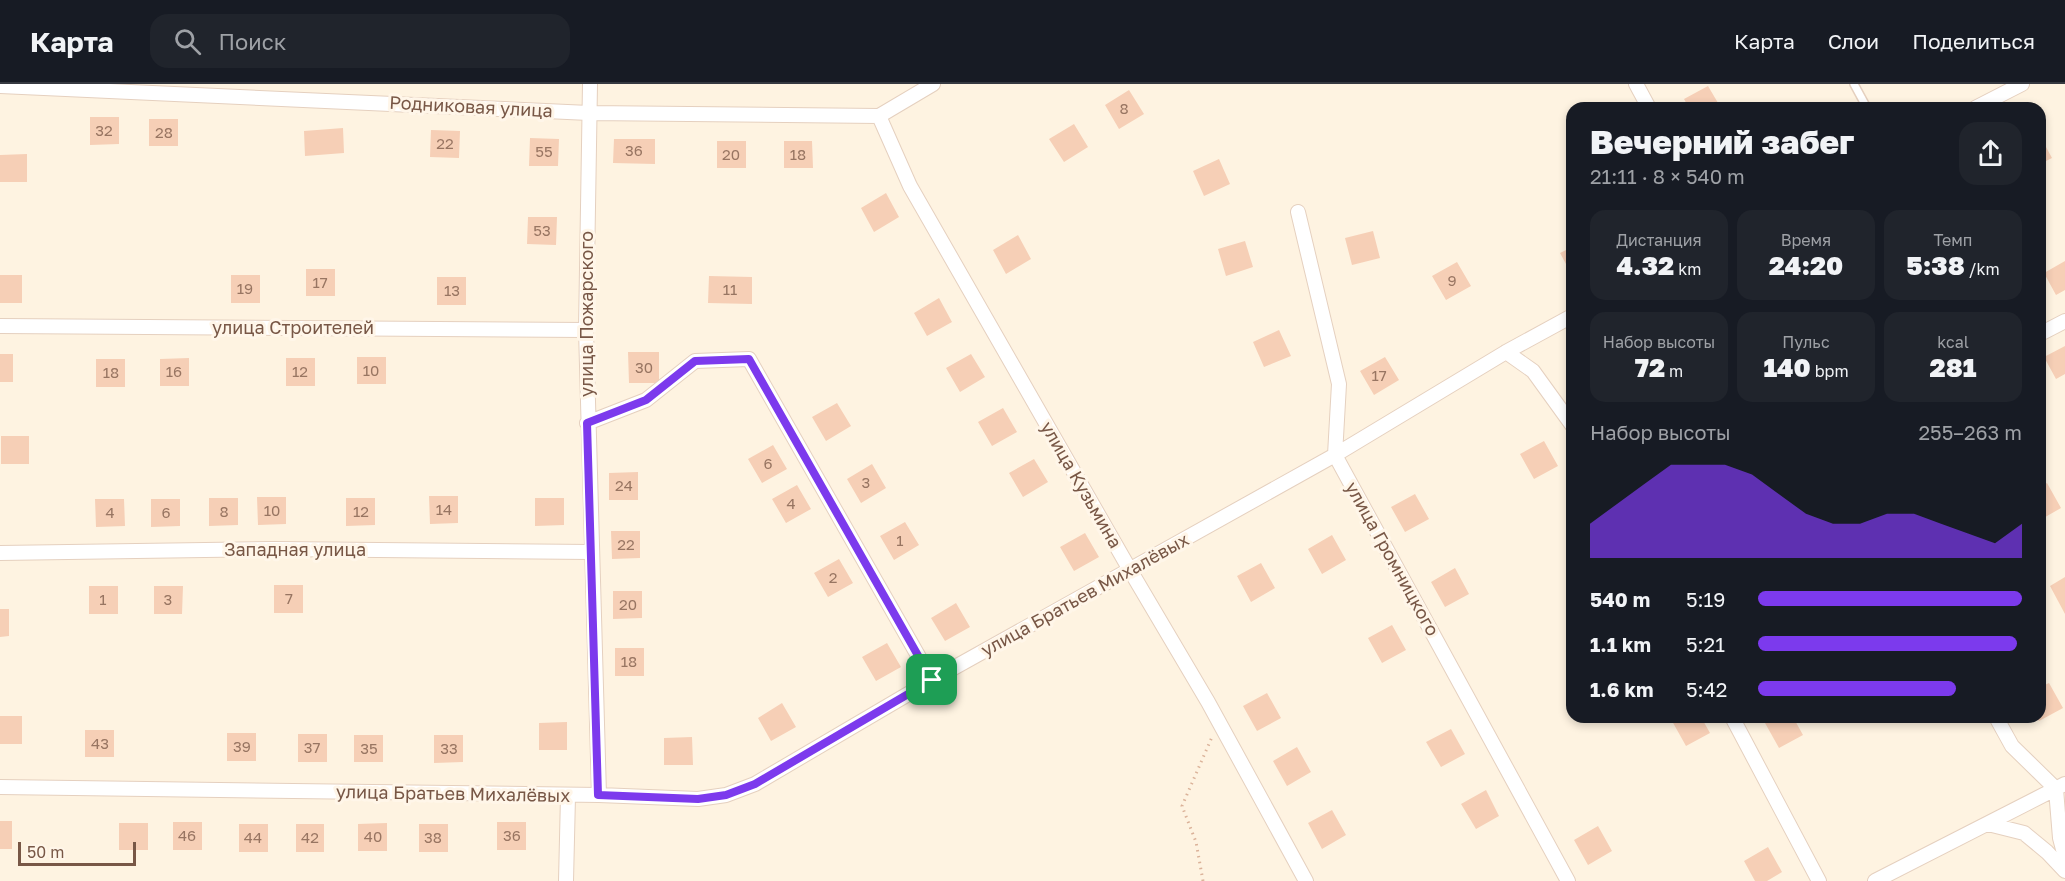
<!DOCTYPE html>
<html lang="ru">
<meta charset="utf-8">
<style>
:root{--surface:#171b24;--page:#20242c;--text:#f1f3f6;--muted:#9ea1a6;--line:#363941;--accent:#7c3aed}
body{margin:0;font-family:"Golos Text",sans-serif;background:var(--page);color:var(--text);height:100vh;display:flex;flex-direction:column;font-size:22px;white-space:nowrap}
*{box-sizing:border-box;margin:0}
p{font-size:20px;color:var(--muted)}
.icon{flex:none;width:33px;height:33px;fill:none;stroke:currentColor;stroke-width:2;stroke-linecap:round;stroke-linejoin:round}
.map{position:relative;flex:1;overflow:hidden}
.drawer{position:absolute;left:1566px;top:18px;width:480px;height:621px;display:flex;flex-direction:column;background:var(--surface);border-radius:18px;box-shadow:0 3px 9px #0003}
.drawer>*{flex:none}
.scale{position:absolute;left:18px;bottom:15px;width:118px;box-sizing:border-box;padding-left:6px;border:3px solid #785746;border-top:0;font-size:16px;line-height:21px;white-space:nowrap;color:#785746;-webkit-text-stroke:4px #fff6e9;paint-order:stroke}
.pin{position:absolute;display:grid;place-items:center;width:51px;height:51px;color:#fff;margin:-26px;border-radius:12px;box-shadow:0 3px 9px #0006}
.round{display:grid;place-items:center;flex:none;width:63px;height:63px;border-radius:18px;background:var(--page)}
.headline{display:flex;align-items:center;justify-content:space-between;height:102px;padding:0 24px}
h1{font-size:33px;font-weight:800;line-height:45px}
.figures{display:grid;grid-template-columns:repeat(3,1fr);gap:9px;height:102px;padding:6px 24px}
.figures div{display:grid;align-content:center;border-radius:15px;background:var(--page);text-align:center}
.figures b{font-size:26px;font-weight:800}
.figures small{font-size:16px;font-weight:400}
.figures p{font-size:16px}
.chart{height:168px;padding:12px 24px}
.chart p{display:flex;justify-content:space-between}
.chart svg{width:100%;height:108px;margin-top:6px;fill:var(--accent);opacity:.7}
ul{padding:0 24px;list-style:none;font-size:20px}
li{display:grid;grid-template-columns:96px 72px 1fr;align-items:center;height:45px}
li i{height:15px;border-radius:8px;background:var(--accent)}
header{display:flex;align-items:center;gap:36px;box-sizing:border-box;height:84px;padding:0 30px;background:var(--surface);border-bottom:2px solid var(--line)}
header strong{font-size:28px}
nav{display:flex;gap:33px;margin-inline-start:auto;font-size:21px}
.search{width:420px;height:54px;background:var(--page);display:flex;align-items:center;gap:15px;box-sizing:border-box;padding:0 21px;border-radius:18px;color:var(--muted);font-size:22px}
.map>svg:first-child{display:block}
</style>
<header>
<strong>Карта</strong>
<div class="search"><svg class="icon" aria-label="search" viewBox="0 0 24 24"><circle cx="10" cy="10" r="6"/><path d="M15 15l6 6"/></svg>Поиск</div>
<nav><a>Карта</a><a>Слои</a><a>Поделиться</a></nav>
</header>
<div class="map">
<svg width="2065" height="797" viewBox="0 0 2065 797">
<rect width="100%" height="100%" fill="#fef3e1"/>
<path fill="#f6cfb6" d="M1708,2L1721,24H1689L1684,15Z
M1129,6L1144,30L1119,45L1105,21Z
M90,33H119V60L90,61Z
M149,35H178V62H149Z
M1074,40L1088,63L1064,78L1049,55Z
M343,44L344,69L305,72L304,47Z
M431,46L460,47L459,74L430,73Z
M2040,52L2052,74L2040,80Z
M530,54L559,55L558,82H529Z
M614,55H655V80L613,79Z
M717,57H746V84H717Z
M784,57H812L813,84H784Z
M27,70V98H0V71Z
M1219,75L1230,100L1204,112L1193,87Z
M886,109L899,133L874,148L861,124Z
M528,133H557L556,161L527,160Z
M1373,147L1380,174L1352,181L1345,154Z
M1018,151L1031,175L1006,190L993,166Z
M1245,157L1253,183L1226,192L1218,165Z
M1572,163V191L1560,169Z
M2065,177V206L2056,211L2044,189Z
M1457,178L1471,202L1446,216L1432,192Z
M306,185H335V212H306Z
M0,191H22V219H0Z
M231,191H260V219H231Z
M709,192L752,193V220L708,219Z
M437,193H466V221H437Z
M939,214L952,238L927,252L914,229Z
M1279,246L1291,272L1264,283L1253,258Z
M2065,262V290L2056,295L2044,273Z
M628,268H659V299H629Z
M0,270H13V298H0Z
M971,270L985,293L960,308L946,284Z
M357,273H386V300H357Z
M1385,273L1399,296L1374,311L1360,287Z
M189,274V302H160V275Z
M286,274H315V302H286Z
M96,275H125V303H96Z
M837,319L851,342L826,357L812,333Z
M1003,324L1017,348L992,362L978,338Z
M1,352H29V380H1Z
M1544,357L1558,382L1534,395L1520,370Z
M773,361L787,385L762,399L748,375Z
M1034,375L1048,398L1023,413L1009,389Z
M872,380L886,404L861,419L847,395Z
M638,388V416H609V389Z
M2047,399L2061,424L2040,436V403Z
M797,401L811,425L786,439L772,415Z
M1415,410L1429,435L1405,448L1391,423Z
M429,412H458V439L430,440Z
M257,413H286V440L258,441Z
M209,414H238V441L209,442Z
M346,414H375V441L346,442Z
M535,414H564V441L535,442Z
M95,415H124L125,442L96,443Z
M151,415H180V442L151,443Z
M905,438L919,461L894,476L880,452Z
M611,447H640V474L612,475Z
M1085,449L1099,473L1074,487L1060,463Z
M1332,451L1346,476L1322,490L1308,465Z
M839,475L853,499L828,513L814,489Z
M1261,479L1275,504L1251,518L1237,492Z
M1455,484L1469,510L1445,523L1431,498Z
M2065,493V530L2050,502Z
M274,501H303V529H274Z
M89,502H118V530H89Z
M154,502H183L182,530H154Z
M613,507H642V534L613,535Z
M956,519L970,543L945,557L931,534Z
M0,525H9V552L0,553Z
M1392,541L1406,566L1382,579L1368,554Z
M887,559L901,583L876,597L862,573Z
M615,564H644V592H615Z
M2049,599L2063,624L2039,637L2036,633H2040V603Z
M1267,609L1281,634L1257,647L1243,622Z
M782,619L796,643L771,657L758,634Z
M0,632H22V660H0Z
M1679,633H1701L1710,649L1686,662L1672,637Z
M1776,633H1793L1803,651L1779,664L1765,639Z
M567,638V666H539V639Z
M1451,645L1465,670L1441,683L1426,658Z
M85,646H114V673H85Z
M227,649H256V677H227Z
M298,650H327V678H298Z
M354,651H383V678H354Z
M434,651H463V678L434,679Z
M692,653L693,681H664V654Z
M1297,663L1311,688L1287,702L1273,677Z
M1486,706L1499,732L1476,745L1461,720Z
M1332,726L1346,751L1322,765L1308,739Z
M0,737H12V765H0Z
M173,738H202V766H173Z
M497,738H526V766H497Z
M119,739H148V766H119Z
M387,739V767H358V740Z
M239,740H268V768H239Z
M296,740H324V768H296Z
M419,740H448V768H419Z
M1598,742L1612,767L1588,781L1574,756Z
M1768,763L1782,788L1767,797H1755L1744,777Z"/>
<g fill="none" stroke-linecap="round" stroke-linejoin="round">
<defs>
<path id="service" d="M1854,0L1867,24"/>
<path id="minor" d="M590,0L586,246L599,711
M1636,0L1649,24
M0,2L589,29L879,32L933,0
M1975,24L2022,0
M879,32L910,102L1130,486L1208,618L1306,797
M1298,128L1339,300L1335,371L1568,797
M0,242L586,246
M2040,250L2065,237
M1506,268L1533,287L1572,341
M587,339L646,316L695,277L749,275L932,596
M0,469L273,465L591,468
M1732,633L1819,797
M1996,633L2012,662L2056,705L2060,754L2065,773
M0,703L599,711L698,715L726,711L755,700L932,596L1335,371L1506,268L1572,232
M1988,740L2024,749L2047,768L2065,787
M566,797L568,712
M1875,797L2065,700"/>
</defs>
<use href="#service" stroke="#e5d0bf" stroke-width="10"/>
<use href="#minor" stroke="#e5d0bf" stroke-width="16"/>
<path stroke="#dbb299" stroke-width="3" stroke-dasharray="1.5 4.5" stroke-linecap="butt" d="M1203,797L1196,758L1182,722L1212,653"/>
<use href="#service" stroke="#fff" stroke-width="7"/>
<use href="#minor" stroke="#fff" stroke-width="14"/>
</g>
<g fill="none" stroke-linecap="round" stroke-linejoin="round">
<defs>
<path id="route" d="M749,275L932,596L755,700L726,711L698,715L598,711L587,339L646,316L695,277Z"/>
</defs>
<use href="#route" stroke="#fff" stroke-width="12"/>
<use href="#route" stroke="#7c3aed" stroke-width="8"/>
</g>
<g text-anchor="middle" stroke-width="6" stroke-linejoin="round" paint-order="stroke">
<g font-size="15" fill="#987562">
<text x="1124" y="30">8</text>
<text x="104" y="52">32</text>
<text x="164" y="54">28</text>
<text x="445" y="65">22</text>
<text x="634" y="72">36</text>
<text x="544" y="73">55</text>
<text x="731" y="76">20</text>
<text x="798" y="76">18</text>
<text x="542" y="152">53</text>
<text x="1452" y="202">9</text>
<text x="320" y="204">17</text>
<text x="245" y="210">19</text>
<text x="730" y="211">11</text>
<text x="452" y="212">13</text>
<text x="644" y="289">30</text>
<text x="371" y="292">10</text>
<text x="174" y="293">16</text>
<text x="300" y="293">12</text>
<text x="111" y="294">18</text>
<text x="1379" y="297">17</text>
<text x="768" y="385">6</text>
<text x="866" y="404">3</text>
<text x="624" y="407">24</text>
<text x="791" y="425">4</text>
<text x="444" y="431">14</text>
<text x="272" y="432">10</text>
<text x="224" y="433">8</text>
<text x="361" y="433">12</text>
<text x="110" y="434">4</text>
<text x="166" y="434">6</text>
<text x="900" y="462">1</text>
<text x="626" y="466">22</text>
<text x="833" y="499">2</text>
<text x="289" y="520">7</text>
<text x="103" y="521">1</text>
<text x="168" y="521">3</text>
<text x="628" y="526">20</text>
<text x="629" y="583">18</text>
<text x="100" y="665">43</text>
<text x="242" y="668">39</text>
<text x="312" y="669">37</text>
<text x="369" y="670">35</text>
<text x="449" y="670">33</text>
<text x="187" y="757">46</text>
<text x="512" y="757">36</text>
<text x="373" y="758">40</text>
<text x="253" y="759">44</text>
<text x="310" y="759">42</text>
<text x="433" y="759">38</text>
</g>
<g font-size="18" fill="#785746" stroke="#fff6e9">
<text transform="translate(471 23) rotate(3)" y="6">Родниковая улица</text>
<text transform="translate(587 230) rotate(-90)" y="6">улица Пожарского</text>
<text x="293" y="250">улица Строителей</text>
<text transform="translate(1081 401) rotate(60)" y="6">улица Кузьмина</text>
<text x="295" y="472">Западная улица</text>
<text transform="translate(1392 475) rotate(61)" y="6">улица Громницкого</text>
<text transform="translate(1085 511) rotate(-29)" y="6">улица Братьев Михалёвых</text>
<text transform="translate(453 710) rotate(1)" y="6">улица Братьев Михалёвых</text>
</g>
</g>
</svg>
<div class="scale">50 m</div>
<div class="pin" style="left:932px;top:596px;background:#1e9e55"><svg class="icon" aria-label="arrive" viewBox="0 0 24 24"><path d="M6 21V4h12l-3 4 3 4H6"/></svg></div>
<section class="drawer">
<div class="headline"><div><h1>Вечерний забег</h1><p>21:11 · 8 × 540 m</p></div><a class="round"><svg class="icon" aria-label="share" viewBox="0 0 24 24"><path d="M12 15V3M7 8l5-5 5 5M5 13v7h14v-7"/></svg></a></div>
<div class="figures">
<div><p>Дистанция</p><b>4.32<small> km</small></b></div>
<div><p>Время</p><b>24:20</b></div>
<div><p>Темп</p><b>5:38<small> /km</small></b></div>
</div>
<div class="figures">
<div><p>Набор высоты</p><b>72<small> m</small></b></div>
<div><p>Пульс</p><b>140<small> bpm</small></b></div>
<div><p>kcal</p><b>281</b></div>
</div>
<div class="chart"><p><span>Набор высоты</span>255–263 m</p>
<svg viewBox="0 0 160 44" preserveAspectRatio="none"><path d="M0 44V30L10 22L20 14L30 6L40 6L50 6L60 10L70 18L80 26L90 30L100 30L110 26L120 26L130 30L140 34L150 38L160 30V44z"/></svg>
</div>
<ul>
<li><b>540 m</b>5:19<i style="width:100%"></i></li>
<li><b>1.1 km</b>5:21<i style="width:98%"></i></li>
<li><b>1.6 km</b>5:42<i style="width:75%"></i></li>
</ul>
</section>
</div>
